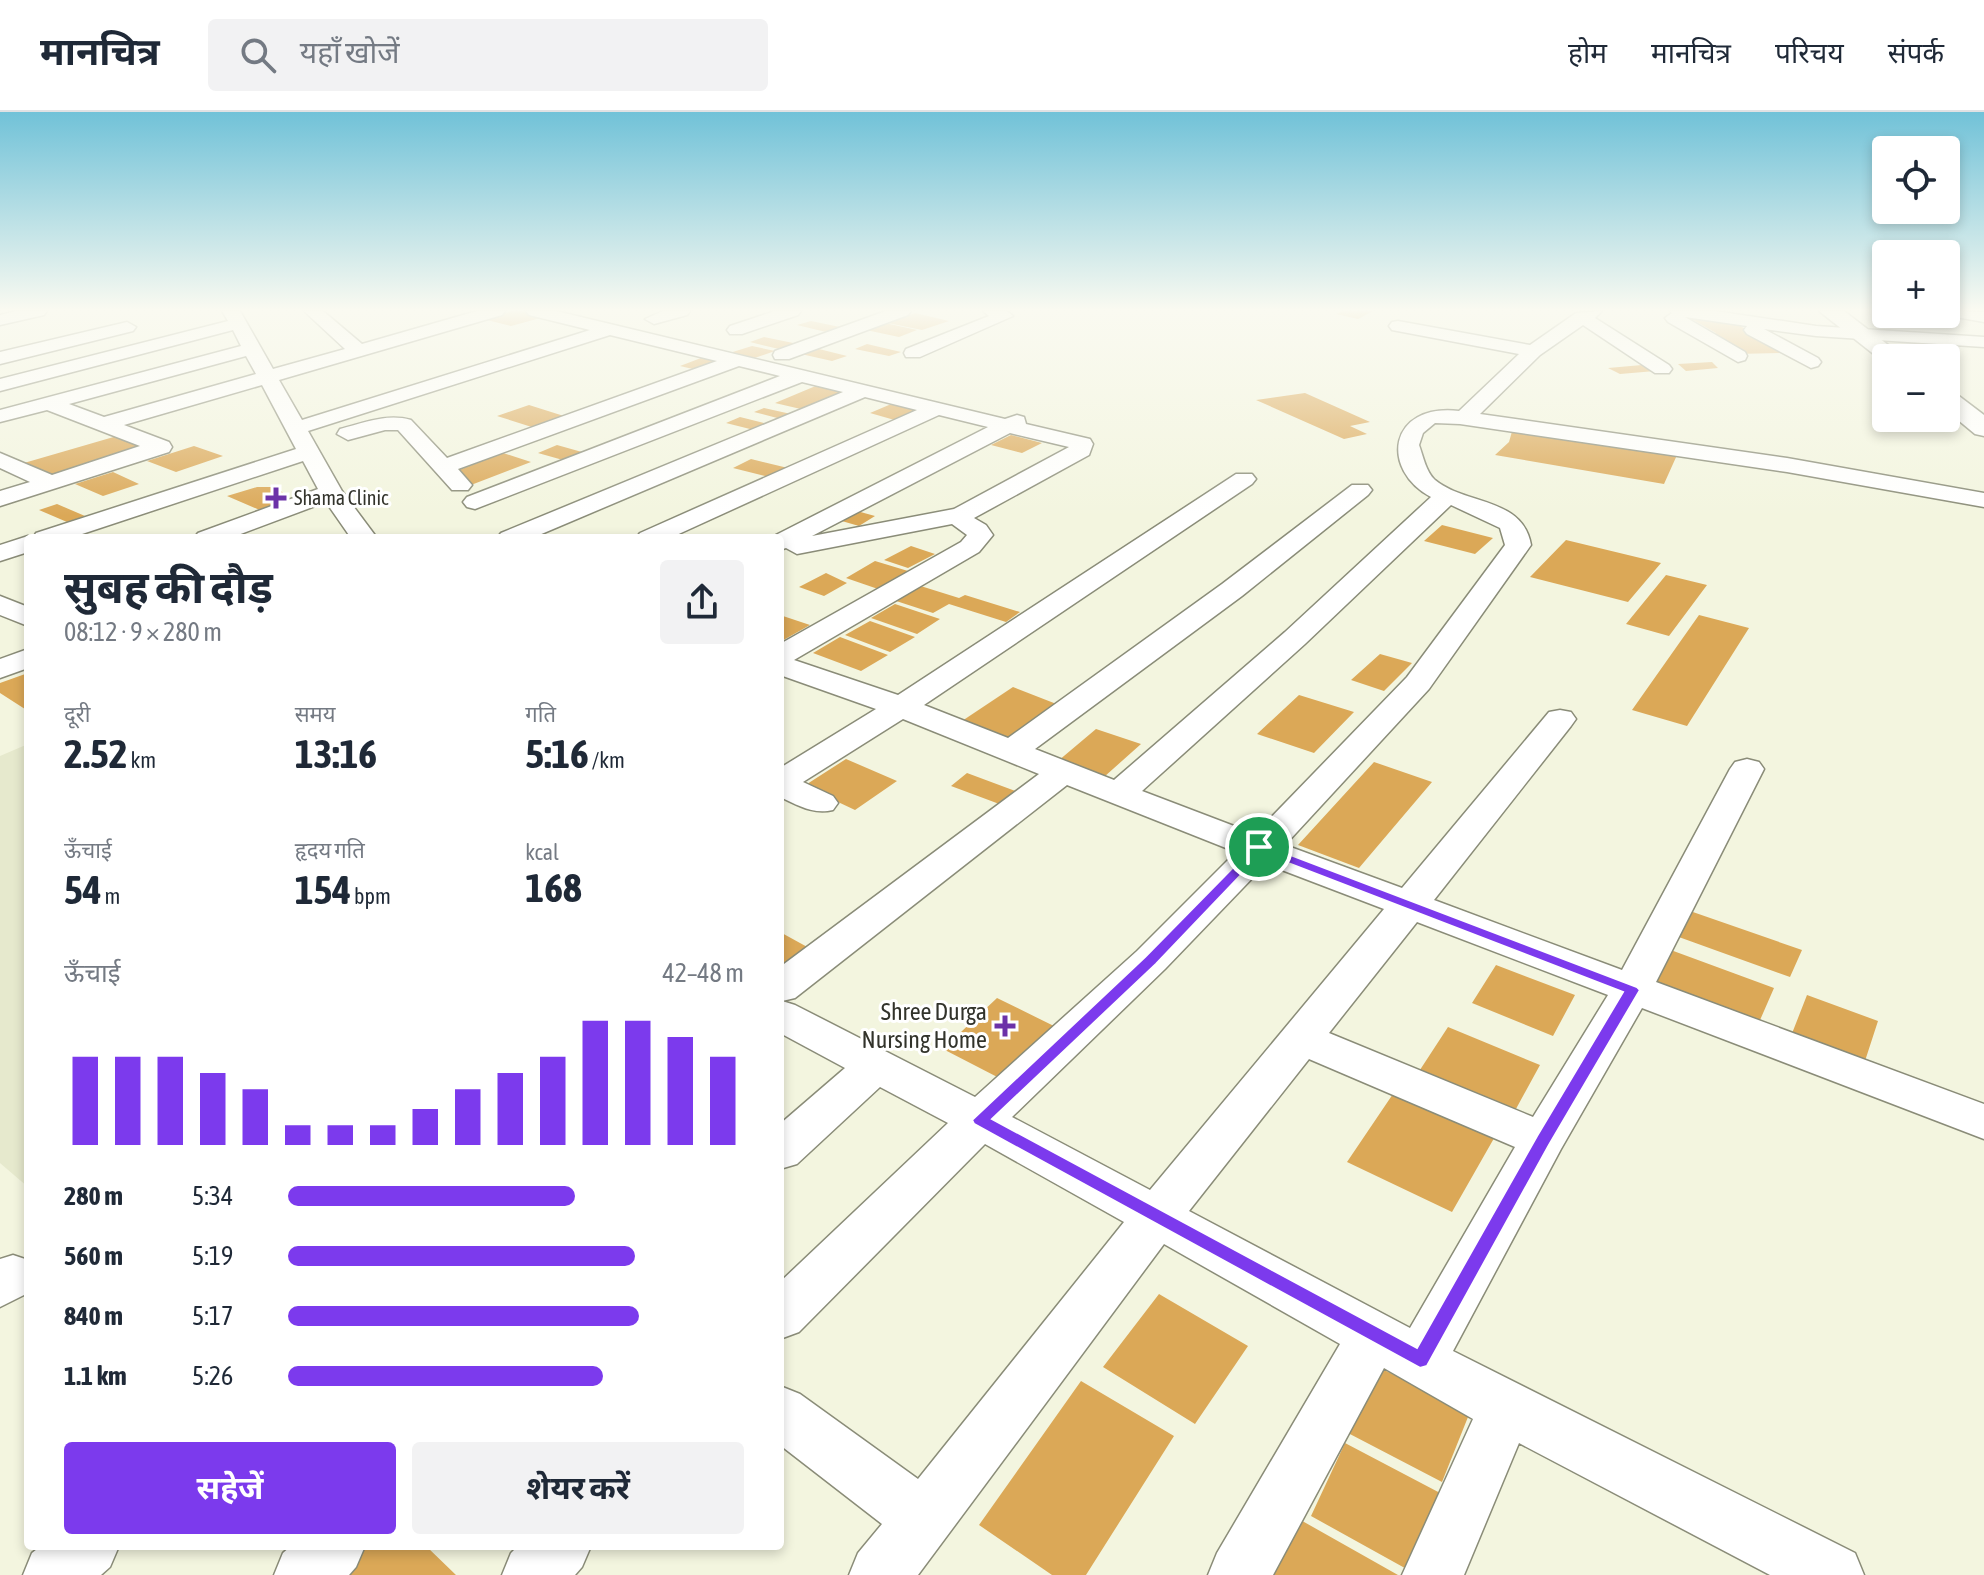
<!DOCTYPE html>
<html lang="hi">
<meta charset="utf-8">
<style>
:root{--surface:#fff;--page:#f2f2f3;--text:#1f2937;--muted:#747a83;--line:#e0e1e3;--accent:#7c3aed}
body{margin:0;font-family:"Asap Condensed","Noto Sans Devanagari",sans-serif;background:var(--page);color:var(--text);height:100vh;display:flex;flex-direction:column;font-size:30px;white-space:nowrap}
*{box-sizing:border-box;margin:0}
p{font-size:26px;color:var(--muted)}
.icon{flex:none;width:44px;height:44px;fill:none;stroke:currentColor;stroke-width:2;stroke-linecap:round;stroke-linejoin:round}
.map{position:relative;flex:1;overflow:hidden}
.drawer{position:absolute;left:24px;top:422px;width:760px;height:1016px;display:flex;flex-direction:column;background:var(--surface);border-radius:8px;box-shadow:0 4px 12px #0003}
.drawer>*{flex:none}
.fabs{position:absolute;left:1872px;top:24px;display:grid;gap:16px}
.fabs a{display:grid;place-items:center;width:88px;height:88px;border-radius:8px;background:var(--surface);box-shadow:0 4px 12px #0003;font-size:40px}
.pin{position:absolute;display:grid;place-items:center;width:68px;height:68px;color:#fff;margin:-34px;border:4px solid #fff;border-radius:50%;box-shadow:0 2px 8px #0007}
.round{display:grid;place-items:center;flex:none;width:84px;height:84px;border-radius:8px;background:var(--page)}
.headline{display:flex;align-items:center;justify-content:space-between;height:136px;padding:0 40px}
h1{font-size:44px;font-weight:700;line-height:60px}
.figures{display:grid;grid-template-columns:repeat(3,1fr);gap:12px;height:136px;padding:8px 40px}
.figures div{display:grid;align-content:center}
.figures b{font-size:40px;font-weight:700}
.figures small{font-size:22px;font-weight:400}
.figures p{font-size:22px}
.chart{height:224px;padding:16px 40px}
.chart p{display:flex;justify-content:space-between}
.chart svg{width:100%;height:144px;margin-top:8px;stroke:var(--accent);stroke-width:6}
.action{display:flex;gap:16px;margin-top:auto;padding:16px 40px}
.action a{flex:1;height:92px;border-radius:8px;background:var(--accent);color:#fff;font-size:32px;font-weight:700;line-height:92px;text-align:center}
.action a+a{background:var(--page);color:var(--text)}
ul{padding:0 40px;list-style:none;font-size:26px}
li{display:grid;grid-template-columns:128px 96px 1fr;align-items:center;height:60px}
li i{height:20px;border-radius:10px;background:var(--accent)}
header{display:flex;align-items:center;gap:48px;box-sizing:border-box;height:112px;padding:0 40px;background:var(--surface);border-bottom:2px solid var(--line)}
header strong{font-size:38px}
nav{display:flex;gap:44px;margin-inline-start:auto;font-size:28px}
.search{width:560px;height:72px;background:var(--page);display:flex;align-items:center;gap:20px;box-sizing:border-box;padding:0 28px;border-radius:8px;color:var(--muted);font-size:30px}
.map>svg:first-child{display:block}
</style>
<header>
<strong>मानचित्र</strong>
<div class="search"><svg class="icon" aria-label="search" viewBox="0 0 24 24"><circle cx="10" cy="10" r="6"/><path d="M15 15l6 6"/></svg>यहाँ खोजें</div>
<nav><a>होम</a><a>मानचित्र</a><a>परिचय</a><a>संपर्क</a></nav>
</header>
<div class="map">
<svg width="1984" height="1463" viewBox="0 0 1984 1463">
<rect width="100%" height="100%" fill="#f3f5df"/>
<path fill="#e6e9cd" d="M28,632V1075L0,1051V644Z"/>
<path fill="#dba857" d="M512,199H522L544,205L511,214L483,207Z
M1343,199H1373L1358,207L1336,202Z
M915,201L949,209L922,218L888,211Z
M1694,204L1735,211L1772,232H1766L1782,241L1735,242L1704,222L1716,221L1690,206Z
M811,209L840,215L826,220L797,213Z
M885,211L917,218L899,225L866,218Z
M764,225L798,232L783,238L750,230Z
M867,232L901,240L889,244L855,237Z
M752,234L775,239L746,249L723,243Z
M815,236L847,244L832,249L801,242Z
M701,246L718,250L697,258L680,254Z
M1712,250L1718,256L1686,259L1678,252Z
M1642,253L1655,259L1620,262L1608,256Z
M818,273L847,280L805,298L775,291Z
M1305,281L1370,310L1350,314L1367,322L1344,327L1256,288Z
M896,290L924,297L898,309L870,301Z
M529,293L567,305L538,317L497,304Z
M764,296L791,302L781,307L754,300Z
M740,305L768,312L754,318L726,311Z
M1513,316L1677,343L1664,372L1495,343L1509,330Z
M1011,323L1042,331L1022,341L991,333Z
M117,324L152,337L59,366L24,351Z
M557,333L589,342L570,350L538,341Z
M194,334L223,344L176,360L147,349Z
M503,341L531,350L471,373L459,358Z
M751,347L788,356L769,365L733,356Z
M113,360L139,372L103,384L75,372Z
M257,375H277L292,390L262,399L227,384Z
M57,392L85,404L67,410L39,398Z
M846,396L875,404L859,414L828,405Z
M1442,413L1493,426L1475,442L1424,429Z
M1566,428L1661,451L1628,490L1530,465Z
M911,434L935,442L908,456L884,448Z
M875,449L908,459L878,477L846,466Z
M826,461L847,471L824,484L799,475Z
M1666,463L1707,473L1669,524L1626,512Z
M911,471L959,486L965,483L1020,500L1006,510L949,492L933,501L887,486Z
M895,492L940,507L917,522L871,506Z
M780,503L810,513L780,530Z
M1699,503L1749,516L1687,614L1632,598Z
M870,509L915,525L890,540L845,523Z
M840,525L888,543L861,559L813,541Z
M1380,542L1412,551L1384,579L1351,568Z
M28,561V599L0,581V571Z
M1013,575L1059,593L1009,628L962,609Z
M1299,583L1354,600L1314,641L1257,622Z
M1096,617L1141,632L1104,665L1058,649Z
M846,647L897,669L855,698L804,674Z
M1374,650L1432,670L1359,756L1298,733Z
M967,661L1026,683L1010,696L951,674Z
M1690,799L1802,838L1790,865L1676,824Z
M780,820L820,842L780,872Z
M1668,837L1774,876L1757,915L1649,874Z
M1496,853L1575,883L1553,924L1472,891Z
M1807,883L1878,909L1864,952L1791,924Z
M997,886L1058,916L1005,969L943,937Z
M1448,915L1540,953L1511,1006L1416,964Z
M1397,976L1497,1021L1452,1100L1347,1050Z
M1159,1182L1248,1234L1195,1312L1103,1255Z
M1376,1254L1470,1300L1442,1370L1346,1320Z
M1081,1269L1174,1324L1086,1463H1052L979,1413Z
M1345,1331L1442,1382L1412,1460L1311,1404Z
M1297,1406L1398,1463H1270Z
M354,1434H426L456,1463H334Z"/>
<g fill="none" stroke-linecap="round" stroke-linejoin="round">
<defs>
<path id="minor" d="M16,199H47L44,203L0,213V203Z
M222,199H240L273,257L345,237L304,199H323L362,232L477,199H505L502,203L279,268L302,308L590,218L529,203L526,199H556L1005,307L1017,303L1024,305L1026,312L1090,327L1093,332L1089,343L974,406L986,413L993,423L979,440L794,548L898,583L1236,362H1252L1256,367L1252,372L924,593L1008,626L1222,472L1352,373H1368L1372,378L1368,383L1242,484L1035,637L1114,668L1285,520L1431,385C1380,358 1388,291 1459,299L1519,242L1392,218L1389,214L1392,210L1398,209L1530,233L1576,201L1602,199L1595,206L1669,253L1672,257L1669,261H1655L1583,213L1540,243L1480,302L1787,346L1984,381V395L1787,360L1460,312L1435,311L1423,321L1419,333C1423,344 1426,360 1435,368C1465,393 1523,385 1531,433L1429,577L1285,733L1402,776L1549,600L1560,598L1571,600L1576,607L1571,614L1434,788L1622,858L1730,657L1735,650L1747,647L1759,650L1764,657L1656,870L1984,992V1027L1642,896L1561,1037L1453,1239L1855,1441L1864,1463H1770L1519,1331L1464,1463H1402L1473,1307L1384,1256L1273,1463H1208L1217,1441L1340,1232L1164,1132L918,1463H849L858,1441L882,1412L780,1333V1274L800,1282L918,1367L1124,1110L985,1032L799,1220L780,1227V1170L948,1011L880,975L797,1052L780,1057V1012L845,956L780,921V855L1039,662L903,607L803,670L833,684L838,691L833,698C813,703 798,693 780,685V656L876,597L780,563V532L961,430L967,423L952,412L797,442L786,436L780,438V426H770L988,315L939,303L670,426H636L640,421L917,298L865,285L532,426H497L501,421L843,280L802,270L475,397L467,395L463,390L467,385L780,264L739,254L458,357L472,373L468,378H452L398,318H385L348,328L337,322L340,317C364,311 387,301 411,308L447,346L717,249L610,223L308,319L342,379L377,426H351L326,390L230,426H194L198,421L318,377L303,349L70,426H28V440L0,449V433L28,424L33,426L36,421L296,337L262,273L124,313L169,330L172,335L169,340L0,394V379L30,370L0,356V341L52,363L140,334L47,298L0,310V298L241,234L233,218L0,279V267L228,209ZM246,244L256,262L104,305L69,292ZM1010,321L1069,335L954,397L812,424ZM1451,393L1500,416L1505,433L1407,565L1255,722L1142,679L1305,532ZM1067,673L1236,740L1137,839L975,985L795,893L782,889L795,886ZM1266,752L1384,797L1150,1078L1012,1005L1165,857ZM1417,810L1608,883L1533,1005L1329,921ZM1309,947L1515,1035L1410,1216L1189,1099Z
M663,199H690L687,203L654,212L645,207Z
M775,199H801L798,203L742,222H730L727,218L730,214Z
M886,199H911L908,203L789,247H775L773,243L775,239Z
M983,199H1007L1013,204L920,245H906L904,241L906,237L989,204Z
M1670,199H1715L1816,214L1984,225V235L1816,224L1764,217L1818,246L1821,250L1818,254L1811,256L1747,222L1744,218L1747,214L1685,205L1745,240L1747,244L1745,248L1738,250L1668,210L1665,206L1672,201Z
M1946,199L1984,200V210L1939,202H1946Z
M127,210L136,215L133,219L0,252V240Z
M0,484L28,495V514L0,503Z
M28,537V556L0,566V547Z
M13,1143L28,1148V1181L0,1195V1147Z
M41,1434H119L110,1455L101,1463H23L32,1441Z
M291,1434H365L356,1455L349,1463H274L283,1441Z
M518,1434H591L582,1455L575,1463H502L511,1441Z"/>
<path id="tertiary" d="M1819,199H1844L1905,246H1886L1885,251Z
M1946,279L1955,281L1984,303V324L1975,322L1946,298Z"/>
</defs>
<use href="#minor" stroke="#8a8c78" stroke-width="3"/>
<use href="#tertiary" stroke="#8a8c78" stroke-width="3"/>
<use href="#minor" fill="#fff" fill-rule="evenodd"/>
<use href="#tertiary" fill="#fff" fill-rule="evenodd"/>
</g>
<linearGradient id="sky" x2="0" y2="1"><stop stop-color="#71c2d8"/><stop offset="0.49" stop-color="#fafaf1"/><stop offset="1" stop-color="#fafaf1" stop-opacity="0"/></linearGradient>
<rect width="1984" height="404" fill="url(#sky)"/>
<path fill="#7c3aed" stroke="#fff" stroke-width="2" fill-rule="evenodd" d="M1259,731L1637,875L1640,878L1549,1033L1427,1254L1420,1256L974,1012L972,1008L1145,845L1255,733ZM1262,741L1623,880L1537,1024L1417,1236L992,1007L1156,852Z"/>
<g fill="#6c32a8" stroke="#fff" stroke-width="3">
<path d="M272 374h8v8h8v8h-8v8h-8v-8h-8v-8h8z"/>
<path d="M1001 902h8v8h8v8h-8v8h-8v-8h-8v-8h8z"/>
</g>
<g text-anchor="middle" stroke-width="6" stroke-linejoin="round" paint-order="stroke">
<g font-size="20" fill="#32332b" stroke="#fff" text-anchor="start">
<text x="294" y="393">Shama Clinic</text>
</g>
<g font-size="24" fill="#32332b" stroke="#fff" text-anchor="end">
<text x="987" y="908">Shree Durga<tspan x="987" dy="28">Nursing Home</tspan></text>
</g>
</g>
</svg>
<div class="fabs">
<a><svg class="icon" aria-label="locate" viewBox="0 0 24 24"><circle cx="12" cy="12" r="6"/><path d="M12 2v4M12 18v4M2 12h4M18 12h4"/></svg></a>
<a>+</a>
<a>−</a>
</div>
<div class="pin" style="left:1259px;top:735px;background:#1e9e55"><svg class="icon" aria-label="arrive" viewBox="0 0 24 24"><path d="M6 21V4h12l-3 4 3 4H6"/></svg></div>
<section class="drawer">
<div class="headline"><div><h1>सुबह की दौड़</h1><p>08:12 · 9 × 280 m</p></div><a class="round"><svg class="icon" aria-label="share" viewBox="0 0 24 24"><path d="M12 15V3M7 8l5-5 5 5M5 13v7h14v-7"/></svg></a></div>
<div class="figures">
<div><p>दूरी</p><b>2.52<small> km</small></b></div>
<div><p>समय</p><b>13:16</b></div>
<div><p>गति</p><b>5:16<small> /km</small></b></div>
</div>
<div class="figures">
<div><p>ऊँचाई</p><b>54<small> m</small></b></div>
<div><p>हृदय गति</p><b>154<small> bpm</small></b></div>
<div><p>kcal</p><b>168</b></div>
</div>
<div class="chart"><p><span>ऊँचाई</span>42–48 m</p>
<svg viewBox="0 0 160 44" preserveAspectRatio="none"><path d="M5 44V17M15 44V17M25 44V17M35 44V22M45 44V27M55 44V38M65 44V38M75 44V38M85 44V33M95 44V27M105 44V22M115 44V17M125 44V6M135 44V6M145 44V11M155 44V17"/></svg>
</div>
<ul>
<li><b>280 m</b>5:34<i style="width:63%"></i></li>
<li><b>560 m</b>5:19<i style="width:76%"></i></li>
<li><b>840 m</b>5:17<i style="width:77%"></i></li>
<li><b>1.1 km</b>5:26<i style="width:69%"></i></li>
</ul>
<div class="action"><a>सहेजें</a><a>शेयर करें</a></div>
</section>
</div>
